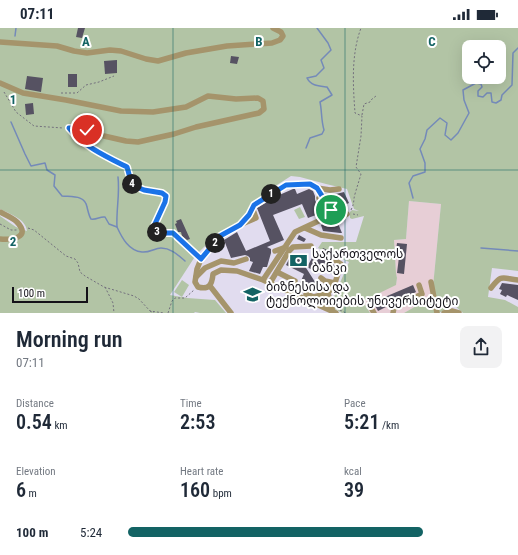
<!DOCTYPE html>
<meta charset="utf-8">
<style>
:root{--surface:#fff;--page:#f2f2f3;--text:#1f2937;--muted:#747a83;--accent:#136364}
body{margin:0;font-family:"Roboto Condensed","Noto Sans Georgian",sans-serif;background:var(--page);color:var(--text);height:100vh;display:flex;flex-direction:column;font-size:15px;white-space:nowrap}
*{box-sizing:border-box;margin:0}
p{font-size:13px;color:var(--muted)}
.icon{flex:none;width:22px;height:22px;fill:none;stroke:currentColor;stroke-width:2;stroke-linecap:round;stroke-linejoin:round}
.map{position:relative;height:285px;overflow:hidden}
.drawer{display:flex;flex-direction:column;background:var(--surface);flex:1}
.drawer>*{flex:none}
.controls{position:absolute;left:462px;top:12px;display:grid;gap:8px}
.controls a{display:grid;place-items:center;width:44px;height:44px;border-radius:8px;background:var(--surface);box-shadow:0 4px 16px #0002;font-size:20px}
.scale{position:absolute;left:12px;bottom:10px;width:76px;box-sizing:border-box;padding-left:4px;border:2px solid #141219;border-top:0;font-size:11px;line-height:14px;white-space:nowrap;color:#141219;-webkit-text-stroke:3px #fff;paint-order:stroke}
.pin{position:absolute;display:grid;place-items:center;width:34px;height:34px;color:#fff;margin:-17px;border:2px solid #fff;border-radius:50%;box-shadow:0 1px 4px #0007}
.km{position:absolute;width:20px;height:20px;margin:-10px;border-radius:50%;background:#222;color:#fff;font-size:11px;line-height:20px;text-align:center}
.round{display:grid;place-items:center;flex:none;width:42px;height:42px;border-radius:8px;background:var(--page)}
.head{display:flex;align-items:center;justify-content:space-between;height:68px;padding:0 16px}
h1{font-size:22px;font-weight:600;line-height:30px}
.figures{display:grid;grid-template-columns:repeat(3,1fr);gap:6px;height:68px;padding:4px 16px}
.figures div{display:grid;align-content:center}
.figures b{font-size:20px;font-weight:600}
.figures small{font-size:11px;font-weight:400}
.figures p{font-size:11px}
ul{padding:0 16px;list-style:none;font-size:13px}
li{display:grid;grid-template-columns:64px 48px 1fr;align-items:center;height:30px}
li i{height:10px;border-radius:5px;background:var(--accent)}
.status{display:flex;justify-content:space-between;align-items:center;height:28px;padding:0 20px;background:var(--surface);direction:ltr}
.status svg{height:11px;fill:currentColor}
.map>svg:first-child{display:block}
</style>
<div class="status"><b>07:11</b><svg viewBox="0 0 49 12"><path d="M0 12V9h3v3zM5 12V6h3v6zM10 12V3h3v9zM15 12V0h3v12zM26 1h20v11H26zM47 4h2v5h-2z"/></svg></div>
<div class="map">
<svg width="518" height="285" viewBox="0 0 518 285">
<rect width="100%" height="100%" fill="#e1dcef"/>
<!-- industrial -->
<path fill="#e7ced6" d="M409 173 441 176 432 269 404 285H370L363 273 396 256 397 250 396 246 394 212 406 211Z"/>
<!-- green -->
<g fill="#b2c4a5" fill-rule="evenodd">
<path d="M0 0H518V243L492 240 488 269 505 272 518 279V285H463L454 277 439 285H404L432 269 441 176 409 173 406 211 394 212 396 245 397 250 396 257 363 273 370 285H342L335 281 333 271 349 234 318 220 322 214H356L364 188 352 191 350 190V184L352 182 359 183 354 181 347 161 326 156 300 149 291 148 266 164 243 190 233 199 222 206 218 205 196 227 170 267 187 270 215 272 226 285H200L195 284 194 285H0V188L16 199 27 203C26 191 10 186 0 181ZM469 19H499V49H469Z"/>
<path d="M300 179 305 189 299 191 294 182Z"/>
<path d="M182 252 189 257 182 269 174 264Z"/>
</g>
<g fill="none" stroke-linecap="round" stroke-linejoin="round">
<!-- stream -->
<g stroke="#748ab9" stroke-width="1.5">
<path d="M15 8 16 0"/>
<path d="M11 94 25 126 31 138 45 135 47 142 55 147 54 158 62 168C72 169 85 167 87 179 88 183 89 188 91 191 97 192 100 188 105 189L109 196 117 199C122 210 129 223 142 224 149 225 155 220 161 220 171 220 178 227 185 233"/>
<path d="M306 120 310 110 322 106 324 102C321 92 322 83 320 74L332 67 327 59C319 58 311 58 307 50L316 48 324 40 321 32 331 22 328 15 317 0"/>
<path d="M413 170 409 155 413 148 425 144V135L420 121 425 111 427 102 440 90 447 95 445 107 451 112 458 105 469 85 464 72 463 62 476 55 481 56 482 59 478 63V68L483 69 487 65H491L492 74 496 75 501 72 502 67 512 57 513 25 518 20"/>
<path d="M117 199C116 182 120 166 118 149"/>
<path d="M481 220 518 223"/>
</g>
</g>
<!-- building -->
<g fill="#565262">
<path d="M78 0H85L82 10 76 9Z"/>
<path d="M231 28 239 29 237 36 230 35Z"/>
<path d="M117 32V45L105 46 104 33Z"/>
<rect x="68" y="46" width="9" height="13"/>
<path d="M27 48 43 50 41 64 25 61Z"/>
<path d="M33 75 34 86 26 87 25 76Z"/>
<path d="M293 161H295L297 166 309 161 313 163 315 168V172L321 185 308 190 302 176 273 187 284 212 267 219 271 221V225L267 239H263L260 246 249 243 253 234 250 233V230L248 228 245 227 231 230 224 212 237 204 246 223 270 213 257 180 277 168Z"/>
<path d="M344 164 349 175 338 180H335L328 168Z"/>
<path d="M181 191 190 211 187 212 182 208 181 204H178L175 196 177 195 176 193Z"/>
<path d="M328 193H337L342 205H340L323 203 321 197Z"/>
<path d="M299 207 306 211 304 214 297 211Z"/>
<path d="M397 215 407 216 404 246 397 245 399 229H395Z"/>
<path d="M323 220 338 227V229H334L332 231V235L335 238 331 246 319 239 316 244 307 239 312 230 317 233Z"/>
<path d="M291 227 301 232 317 257 316 264 306 262 305 260 302 265 297 262 304 246 286 237Z"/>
<path d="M502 255 518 257V272L507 267 506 269 500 266 502 262 499 261Z"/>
<path d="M413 257 416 264 378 283 373 274Z"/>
</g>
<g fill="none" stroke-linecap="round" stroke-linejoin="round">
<!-- path -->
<g stroke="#73707d" stroke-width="1" stroke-dasharray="2 2" stroke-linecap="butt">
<path d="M4 64 16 84 34 98 63 100"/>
<path d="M61 65H77L86 57 99 54 114 48"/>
<path d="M362 87 364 76 370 74 372 71 376 68"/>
<path d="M78 101 87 102 100 106"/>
<path d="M351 182C355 174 353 172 355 166 357 159 359 153 361 146L356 139 361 108 362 88 355 85C353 57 351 27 361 0"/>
<path d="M353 186 358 187"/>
<path d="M0 196 11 202H17"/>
<path d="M28 200 34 202 66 228 75 231 78 235 80 244 85 248 104 259 134 268 139 271 150 283 164 285"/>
<path d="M105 259 113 275 114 285"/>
<path d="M340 282 346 285"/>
<path d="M150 283 154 285"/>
<path d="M168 285 172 273 175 270H185L194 262"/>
</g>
<!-- minor -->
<g stroke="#a5946b" stroke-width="5.5">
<path d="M0 14 57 18 74 23 87 25 110 22 121 23 146 31 158 33 186 25 227 18 272 15 280 12 283 8 281 4 273 0"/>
<path d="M0 55 23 65 66 72 121 83 153 84 186 79 208 68 236 71 258 70 263 73 264 81 259 85 196 99 174 106 138 114 126 113 104 108"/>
<path d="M69 100C83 118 107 129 127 139L132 157 144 162 162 165 166 168 165 174 154 197V202L157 205H173L201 231"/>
<path d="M317 160 330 162 339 161"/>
<path d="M319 170 327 189"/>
<path d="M0 184C6 187 13 190 17 194 32 210 11 212 0 211"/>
<path d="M242 196 256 190 252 179"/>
<path d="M305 200 321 207 341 210"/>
<path d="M275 223 286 219"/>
<path d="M277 244 295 253"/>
<path d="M196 249 205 240 221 233 234 235 246 231"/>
<path d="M321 250 325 253 335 255"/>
<path d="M263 252 295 204 327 189 344 188 347 186 344 184H333L317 160 310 156 286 157 254 177 249 187 240 197 221 209 201 231 197 241 195 254 198 259C209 262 212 257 213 246L221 242 237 243 263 252 336 285"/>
<path d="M431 254 437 285"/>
<path d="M270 255 289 223 293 219 311 218"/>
<path d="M210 258 231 285"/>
<path d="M491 260C502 246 501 250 518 252"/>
<path d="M306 266 314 269 328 265"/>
<path d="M369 276 374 285"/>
<path d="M333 284 328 265 335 255 341 236 336 233"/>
<path d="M393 285 394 280 422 266 419 257"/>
<path d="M444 285 452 283 459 285"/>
</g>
</g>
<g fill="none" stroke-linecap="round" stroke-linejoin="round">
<defs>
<path id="route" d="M87 102 69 100C83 118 107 129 127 139L132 157 144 162 162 165 166 168 165 174 154 198V202L157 205H173L201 231 220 208 240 197 249 187 254 177 286 157 310 156 317 160 331 182"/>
</defs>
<!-- route casing -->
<use href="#route" stroke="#fff" stroke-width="8"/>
<!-- route -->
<use href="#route" stroke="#1a73e8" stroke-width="5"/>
</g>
<!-- grid -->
<path fill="none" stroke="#136364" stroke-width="1" stroke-opacity="0.55" d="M173 0V285M345 0V285M0 142H518"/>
<!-- icons -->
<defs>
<symbol id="bank-bare" viewBox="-9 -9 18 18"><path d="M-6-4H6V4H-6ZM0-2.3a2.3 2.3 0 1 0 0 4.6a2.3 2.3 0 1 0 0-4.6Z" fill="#136364" stroke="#fff" stroke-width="2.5" paint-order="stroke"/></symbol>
<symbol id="university-bare" viewBox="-9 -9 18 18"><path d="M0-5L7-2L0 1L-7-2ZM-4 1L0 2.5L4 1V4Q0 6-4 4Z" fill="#136364" stroke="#fff" stroke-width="2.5" paint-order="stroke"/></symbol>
</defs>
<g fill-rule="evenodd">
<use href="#bank-bare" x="286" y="220" width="25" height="25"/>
<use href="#university-bare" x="240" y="254" width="25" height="25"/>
</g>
<g text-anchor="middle" stroke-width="4" stroke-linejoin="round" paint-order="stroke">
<!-- poi labels -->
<g font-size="12" fill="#141219" stroke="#fff" text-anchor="start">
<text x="312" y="230">საქართველოს<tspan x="312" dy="14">ბანკი</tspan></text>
<text x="266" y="263">ბიზნესისა და<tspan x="266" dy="14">ტექნოლოიების უნივერსიტეტი</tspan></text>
</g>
</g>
<g font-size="13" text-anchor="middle" font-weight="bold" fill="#136364" stroke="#fff" stroke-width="4" stroke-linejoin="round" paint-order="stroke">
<text x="86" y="18">A</text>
<text x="259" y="18">B</text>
<text x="432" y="18">C</text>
<text x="13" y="76">1</text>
<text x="13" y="218">2</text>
</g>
</svg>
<div class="controls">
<a><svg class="icon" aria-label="locate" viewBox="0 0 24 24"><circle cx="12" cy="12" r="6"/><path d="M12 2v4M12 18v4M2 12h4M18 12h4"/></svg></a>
</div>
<div class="scale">100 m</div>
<div class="pin" style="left:331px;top:182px;background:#1e9e55"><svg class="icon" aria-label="arrive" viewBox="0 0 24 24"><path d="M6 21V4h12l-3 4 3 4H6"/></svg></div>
<div class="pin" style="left:87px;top:102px;background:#d93025"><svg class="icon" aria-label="check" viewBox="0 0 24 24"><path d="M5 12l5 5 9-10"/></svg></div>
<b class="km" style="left:271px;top:166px">1</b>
<b class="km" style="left:215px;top:215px">2</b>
<b class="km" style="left:157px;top:204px">3</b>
<b class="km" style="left:132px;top:156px">4</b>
</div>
<section class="drawer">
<div class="head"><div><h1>Morning run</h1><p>07:11</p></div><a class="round"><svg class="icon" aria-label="share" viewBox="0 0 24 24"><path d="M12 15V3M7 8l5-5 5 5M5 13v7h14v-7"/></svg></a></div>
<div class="figures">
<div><p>Distance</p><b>0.54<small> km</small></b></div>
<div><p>Time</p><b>2:53</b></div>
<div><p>Pace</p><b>5:21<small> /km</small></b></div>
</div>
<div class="figures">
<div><p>Elevation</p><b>6<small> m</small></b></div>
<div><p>Heart rate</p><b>160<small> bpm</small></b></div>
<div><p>kcal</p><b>39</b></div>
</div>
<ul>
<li><b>100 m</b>5:24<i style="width:79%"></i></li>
</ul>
</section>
